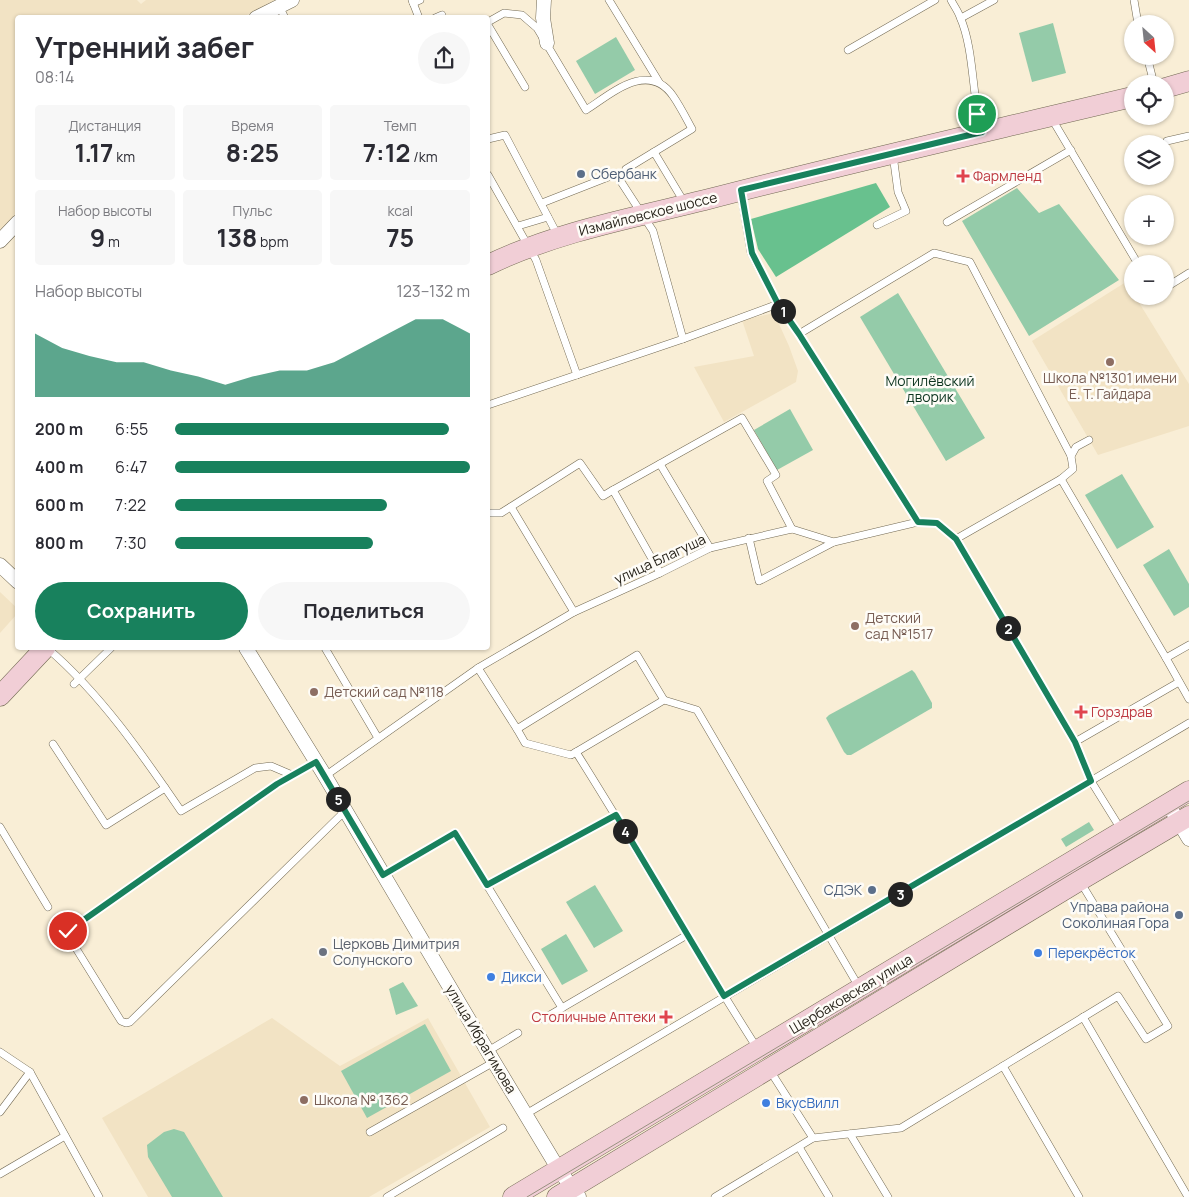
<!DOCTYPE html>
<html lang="ru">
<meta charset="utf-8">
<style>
:root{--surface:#fff;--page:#f7f7f7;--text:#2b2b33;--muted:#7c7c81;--accent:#18815d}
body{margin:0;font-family:Manrope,sans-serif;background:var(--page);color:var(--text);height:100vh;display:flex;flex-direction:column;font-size:19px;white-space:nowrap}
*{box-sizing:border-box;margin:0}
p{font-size:16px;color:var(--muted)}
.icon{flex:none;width:28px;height:28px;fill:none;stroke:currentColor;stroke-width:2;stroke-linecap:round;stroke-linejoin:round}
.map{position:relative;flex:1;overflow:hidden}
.drawer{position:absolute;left:15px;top:15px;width:475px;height:635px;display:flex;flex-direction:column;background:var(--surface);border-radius:5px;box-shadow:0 1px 4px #0004}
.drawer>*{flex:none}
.needle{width:32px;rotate:153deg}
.buttons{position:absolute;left:1124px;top:15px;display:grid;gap:10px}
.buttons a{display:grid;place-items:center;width:50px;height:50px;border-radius:50%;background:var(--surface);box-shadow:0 1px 4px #0004;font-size:25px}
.pin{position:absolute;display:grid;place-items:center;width:42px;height:42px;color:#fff;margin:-21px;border:2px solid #fff;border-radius:50%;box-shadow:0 1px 5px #0007}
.km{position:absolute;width:25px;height:25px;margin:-12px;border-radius:50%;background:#222;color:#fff;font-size:14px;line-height:25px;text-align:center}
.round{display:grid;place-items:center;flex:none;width:52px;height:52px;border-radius:26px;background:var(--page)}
.overview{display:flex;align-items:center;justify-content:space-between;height:85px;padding:0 20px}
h1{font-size:28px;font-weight:700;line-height:38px}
.stats{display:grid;grid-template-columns:repeat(3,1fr);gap:8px;height:85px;padding:5px 20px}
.stats div{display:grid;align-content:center;border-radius:5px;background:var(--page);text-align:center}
.stats b{font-size:25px;font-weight:700}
.stats small{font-size:14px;font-weight:400}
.stats p{font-size:14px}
.chart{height:140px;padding:10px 20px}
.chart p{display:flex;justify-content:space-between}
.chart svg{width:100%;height:90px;margin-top:5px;fill:var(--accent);opacity:.7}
.action{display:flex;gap:10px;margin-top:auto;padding:10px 20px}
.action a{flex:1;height:58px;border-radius:30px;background:var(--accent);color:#fff;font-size:20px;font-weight:700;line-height:58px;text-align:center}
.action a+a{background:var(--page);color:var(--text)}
ul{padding:0 20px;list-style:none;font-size:16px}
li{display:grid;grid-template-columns:80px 60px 1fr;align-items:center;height:38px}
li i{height:12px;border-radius:6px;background:var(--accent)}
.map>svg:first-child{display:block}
</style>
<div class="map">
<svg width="1189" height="1197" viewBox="0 0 1189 1197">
<rect width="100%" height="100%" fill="#f9eed6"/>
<!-- built -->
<g fill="#f2e3c4">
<path d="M0 0H137L141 4 146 0H276L243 17 18 18 17 215 0 233Z"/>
<path d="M1126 282 1132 292V296H1135L1189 384V426L1098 455 1032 341Z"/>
<path d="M774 313 789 346 798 371 796 382 724 422 694 367 754 356 742 320Z"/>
<path d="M0 592 18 609 17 614 0 633Z"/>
<path d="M272 1018 340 1066 428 1018 490 1127 369 1197H148L102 1118Z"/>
</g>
<!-- green -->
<g fill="#94cba9">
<path d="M1053 23 1066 73 1032 82 1019 33Z"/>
<path d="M616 37 635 70 595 94 576 61Z"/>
<path d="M1017 188 1039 213 1059 204 1119 280 1029 336 962 221Z"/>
<path d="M898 293 985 438 946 461 860 317Z"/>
<path d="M790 409 813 450 777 470 754 430Z"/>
<path d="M1122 474 1154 527 1117 549 1085 495Z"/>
<path d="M1169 549 1189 584V607L1174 616 1143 565Z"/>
<path d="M912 670 915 673 932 703V708L851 755H847L844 752 826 718 829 715Z"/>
<path d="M1089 822 1094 830 1066 847 1061 839Z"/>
<path d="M595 885 623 931 594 948 566 902Z"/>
<path d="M566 934 588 971 562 985 541 949Z"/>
<path d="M403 982 418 1006 396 1015 389 989Z"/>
<path d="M425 1024 451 1071 367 1118 341 1071Z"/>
<path d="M174 1129 184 1132 223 1197H172L148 1157 147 1145 164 1132Z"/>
</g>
<!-- forest -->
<path fill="#68c18e" d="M876 183 890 207 776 277 758 249 751 219Z"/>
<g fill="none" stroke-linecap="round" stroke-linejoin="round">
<defs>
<g id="service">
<path d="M412 0 419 18"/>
<path d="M609 0 659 82"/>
<path d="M951 0C954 6 958 11 960 17 974 48 972 95 981 130"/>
<path d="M1134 0 1138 24"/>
<path d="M413 3 420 0"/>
<path d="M279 6 285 18"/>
<path d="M435 18 442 15"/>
<path d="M961 18 994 0"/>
<path d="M488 22 504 13 522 15 537 28 586 110C611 94 648 60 673 96 680 106 686 118 692 129L654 152"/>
<path d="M488 25 525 87"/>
<path d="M848 50 935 0"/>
<path d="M1147 56 1154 84"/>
<path d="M1052 119 1138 264"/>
<path d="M488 139 505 135 558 236"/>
<path d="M1167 141 1189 136"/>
<path d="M626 169 654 152 684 202"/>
<path d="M488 175 536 260 577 375"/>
<path d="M741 193 751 253 778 304 799 334 918 522"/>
<path d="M542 203 616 174 653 231 683 339"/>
<path d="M947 222 1071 150"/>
<path d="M877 225 906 211 898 192 893 155"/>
<path d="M518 226 548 217"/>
<path d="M1165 288 1189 273"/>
<path d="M488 405 683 339 778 304"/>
<path d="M1071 456 1076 447 1089 440"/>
<path d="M660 464 710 548"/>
<path d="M1061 479 1166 658"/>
<path d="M511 507 574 612"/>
<path d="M488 513H501L580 463 603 496 613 490"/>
<path d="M749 538 759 581 834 542"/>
<path d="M956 539 1075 742 1091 781 1122 831"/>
<path d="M660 573 613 490 742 418 776 475 767 481 792 529"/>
<path d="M1189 645 1166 658 1189 699"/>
<path d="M47 648C100 693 142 754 181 811L255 768 271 766 292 775 316 762"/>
<path d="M325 648 378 738"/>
<path d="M478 668 517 729 637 655 664 700"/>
<path d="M74 684 111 648"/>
<path d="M517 729 525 743 571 755 664 700 697 710 859 987"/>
<path d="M1075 742 1179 682"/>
<path d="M53 744 106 825 165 788"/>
<path d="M576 752C638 850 695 951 757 1048"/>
<path d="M292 775 277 784 68 931 69 937 121 1021 126 1023 130 1022 345 811"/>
<path d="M325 776 478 668 574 612 660 573 710 548 792 529 834 542 918 522 937 523 956 539 1061 479 1073 469 1071 456 970 262 934 253 799 334"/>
<path d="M0 827 48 907"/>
<path d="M383 875 455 833 562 1008"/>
<path d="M487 885 616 815"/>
<path d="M1083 1017 1188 1197"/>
<path d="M543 1019 687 935"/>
<path d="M488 1051 518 1033"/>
<path d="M0 1052 30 1072 99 1197"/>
<path d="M1003 1066 1079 1197"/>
<path d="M0 1112 30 1072"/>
<path d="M526 1114 1189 723"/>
<path d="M370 1132 494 1062"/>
<path d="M850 1134 888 1197"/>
<path d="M813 1138 901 1128 1118 996 1146 1039 1168 1026 1081 883"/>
<path d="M799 1147 829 1197"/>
<path d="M0 1174 65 1136"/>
<path d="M387 1197 503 1128"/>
<path d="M715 1197 813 1138 769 1069"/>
</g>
<g id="minor">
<path d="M544 0 543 18 547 43"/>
<path d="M256 18 292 0"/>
<path d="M0 241 18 222"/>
<path d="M0 565 18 582"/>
<path d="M246 648 325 776 494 1062 559 1170 579 1197"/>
<path d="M1168 804 1189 839"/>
</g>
<g id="secondary">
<path d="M1165 88 1189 81"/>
<path d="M488 265C556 232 632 218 705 200 847 163 990 131 1132 97"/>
<path d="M0 696 45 648"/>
<path d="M513 1197 1189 791"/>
<path d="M557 1197 1079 881 1189 816"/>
</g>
</defs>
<!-- service casing -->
<use href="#service" stroke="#736a54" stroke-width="8"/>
<!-- minor casing -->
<use href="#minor" stroke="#736a54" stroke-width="15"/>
<!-- secondary casing -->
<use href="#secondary" stroke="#736a54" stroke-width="21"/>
<!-- service -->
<use href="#service" stroke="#fff" stroke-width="7"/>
<!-- minor -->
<use href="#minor" stroke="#fff" stroke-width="14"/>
<!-- secondary -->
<use href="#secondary" stroke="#f1ced6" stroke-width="20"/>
<!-- tram -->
<path stroke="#999180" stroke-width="1" d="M527 1197 1189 801"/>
</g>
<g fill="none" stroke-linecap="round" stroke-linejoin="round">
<defs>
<path id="route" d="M68 931 277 784 316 762 383 875 455 833 487 885 616 815 724 996 1091 781 1075 742 956 539 937 523 918 522 799 334 778 304 752 253 741 190 982 132 977 114"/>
</defs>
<!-- route casing -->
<use href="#route" stroke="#fff" stroke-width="10"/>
<!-- route -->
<use href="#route" stroke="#18815d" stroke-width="6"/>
</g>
<!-- markers -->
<g fill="#5c6f8a" stroke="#fefcf7" stroke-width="2">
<circle cx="581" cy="174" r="5"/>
<circle cx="872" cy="890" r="5"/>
<circle cx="1179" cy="915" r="5"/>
</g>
<g fill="#e0444e" stroke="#fefcf7" stroke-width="2">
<path d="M960.5 168.5h5v5h5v5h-5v5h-5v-5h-5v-5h5z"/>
<path d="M1078.5 704.5h5v5h5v5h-5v5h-5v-5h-5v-5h5z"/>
<path d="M663.5 1009.5h5v5h5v5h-5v5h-5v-5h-5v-5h5z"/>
</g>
<g fill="#8d6e63" stroke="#fefcf7" stroke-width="2">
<circle cx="1110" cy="362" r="5"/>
<circle cx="855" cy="626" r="5"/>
<circle cx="314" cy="692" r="5"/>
<circle cx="304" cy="1100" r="5"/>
</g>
<circle fill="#6b7280" stroke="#fefcf7" stroke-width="2" cx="323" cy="952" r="5"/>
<g fill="#3f7fe0" stroke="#fefcf7" stroke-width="2">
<circle cx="1038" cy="953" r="5"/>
<circle cx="491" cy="977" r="5"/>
<circle cx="766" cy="1103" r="5"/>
</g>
<g text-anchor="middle" stroke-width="5" stroke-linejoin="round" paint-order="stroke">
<!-- service labels -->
<g font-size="14" fill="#4e5e75" stroke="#fefcf7" text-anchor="end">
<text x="591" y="179" text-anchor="start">Сбербанк</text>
<text x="862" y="895">СДЭК</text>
<text x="1169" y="912">Управа района<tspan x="1169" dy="16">Соколиная Гора</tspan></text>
</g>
<!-- health labels -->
<g font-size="14" fill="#be3a42" stroke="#fefcf7" text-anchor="start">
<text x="973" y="181">Фармленд</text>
<text x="1091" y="717">Горздрав</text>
<text x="656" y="1022" text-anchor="end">Столичные Аптеки</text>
</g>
<!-- street labels -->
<g font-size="14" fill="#28241b" stroke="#fefcf7">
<text transform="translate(648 214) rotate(-14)" y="5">Измайловское шоссе</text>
<text transform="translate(660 559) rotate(-25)" y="5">улица Благуша</text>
<text transform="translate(851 994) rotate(-31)" y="5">Щербаковская улица</text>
<text transform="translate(481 1039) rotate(59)" y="5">улица Ибрагимова</text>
</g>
<!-- education labels -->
<g font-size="14" fill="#785e54" stroke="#fefcf7" text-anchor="start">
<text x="1110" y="383" text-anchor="middle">Школа №1301 имени<tspan x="1110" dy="16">Е. Т. Гайдара</tspan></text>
<text x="865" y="623">Детский<tspan x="865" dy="16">сад №1517</tspan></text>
<text x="324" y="697">Детский сад №118</text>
<text x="314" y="1105">Школа № 1362</text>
</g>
<!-- park labels -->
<g font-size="14" fill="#0c341f" stroke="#fefcf7">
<text x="930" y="386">Могилёвский<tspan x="930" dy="16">дворик</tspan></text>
</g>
<!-- worship labels -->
<g font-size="14" fill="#5b616d" stroke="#fefcf7" text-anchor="start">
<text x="333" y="949">Церковь Димитрия<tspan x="333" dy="16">Солунского</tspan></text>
</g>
<!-- shop labels -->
<g font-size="14" fill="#366cbe" stroke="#fefcf7" text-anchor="start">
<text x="1048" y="958">Перекрёсток</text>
<text x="501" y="982">Дикси</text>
<text x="776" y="1108">ВкусВилл</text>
</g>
</g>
</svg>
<div class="buttons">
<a><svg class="needle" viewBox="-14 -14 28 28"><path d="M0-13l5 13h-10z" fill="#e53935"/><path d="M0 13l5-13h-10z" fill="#7c7c81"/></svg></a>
<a><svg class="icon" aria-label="locate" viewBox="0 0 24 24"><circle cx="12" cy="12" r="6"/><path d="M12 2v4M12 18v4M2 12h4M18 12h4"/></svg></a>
<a><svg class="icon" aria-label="layers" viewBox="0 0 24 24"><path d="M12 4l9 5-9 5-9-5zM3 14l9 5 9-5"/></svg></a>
<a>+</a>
<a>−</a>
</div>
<div class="pin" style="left:977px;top:114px;background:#1e9e55"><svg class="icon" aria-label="arrive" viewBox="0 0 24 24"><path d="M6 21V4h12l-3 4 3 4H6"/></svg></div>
<div class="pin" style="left:68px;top:931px;background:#d93025"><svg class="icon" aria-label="check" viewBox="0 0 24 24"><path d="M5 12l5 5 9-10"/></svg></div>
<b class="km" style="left:783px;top:311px">1</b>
<b class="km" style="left:1008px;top:628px">2</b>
<b class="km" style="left:900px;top:894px">3</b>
<b class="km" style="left:625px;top:831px">4</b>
<b class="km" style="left:338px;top:799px">5</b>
<section class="drawer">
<div class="overview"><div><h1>Утренний забег</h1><p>08:14</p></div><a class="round"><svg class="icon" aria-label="share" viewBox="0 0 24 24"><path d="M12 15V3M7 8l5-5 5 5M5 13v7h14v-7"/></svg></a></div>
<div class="stats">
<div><p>Дистанция</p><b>1.17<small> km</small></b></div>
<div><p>Время</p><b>8:25</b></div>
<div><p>Темп</p><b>7:12<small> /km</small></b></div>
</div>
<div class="stats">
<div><p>Набор высоты</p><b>9<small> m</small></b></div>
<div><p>Пульс</p><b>138<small> bpm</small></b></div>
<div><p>kcal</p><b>75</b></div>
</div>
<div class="chart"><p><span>Набор высоты</span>123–132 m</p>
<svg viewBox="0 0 160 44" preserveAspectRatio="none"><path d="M0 44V13L10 20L20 24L30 27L40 27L50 31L60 34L70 38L80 34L90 31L100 31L110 27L120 20L130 13L140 6L150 6L160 13V44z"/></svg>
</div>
<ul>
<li><b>200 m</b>6:55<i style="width:93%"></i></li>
<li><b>400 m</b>6:47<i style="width:100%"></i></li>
<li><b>600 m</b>7:22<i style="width:72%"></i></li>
<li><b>800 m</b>7:30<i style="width:67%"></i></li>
</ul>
<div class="action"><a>Сохранить</a><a>Поделиться</a></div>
</section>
</div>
